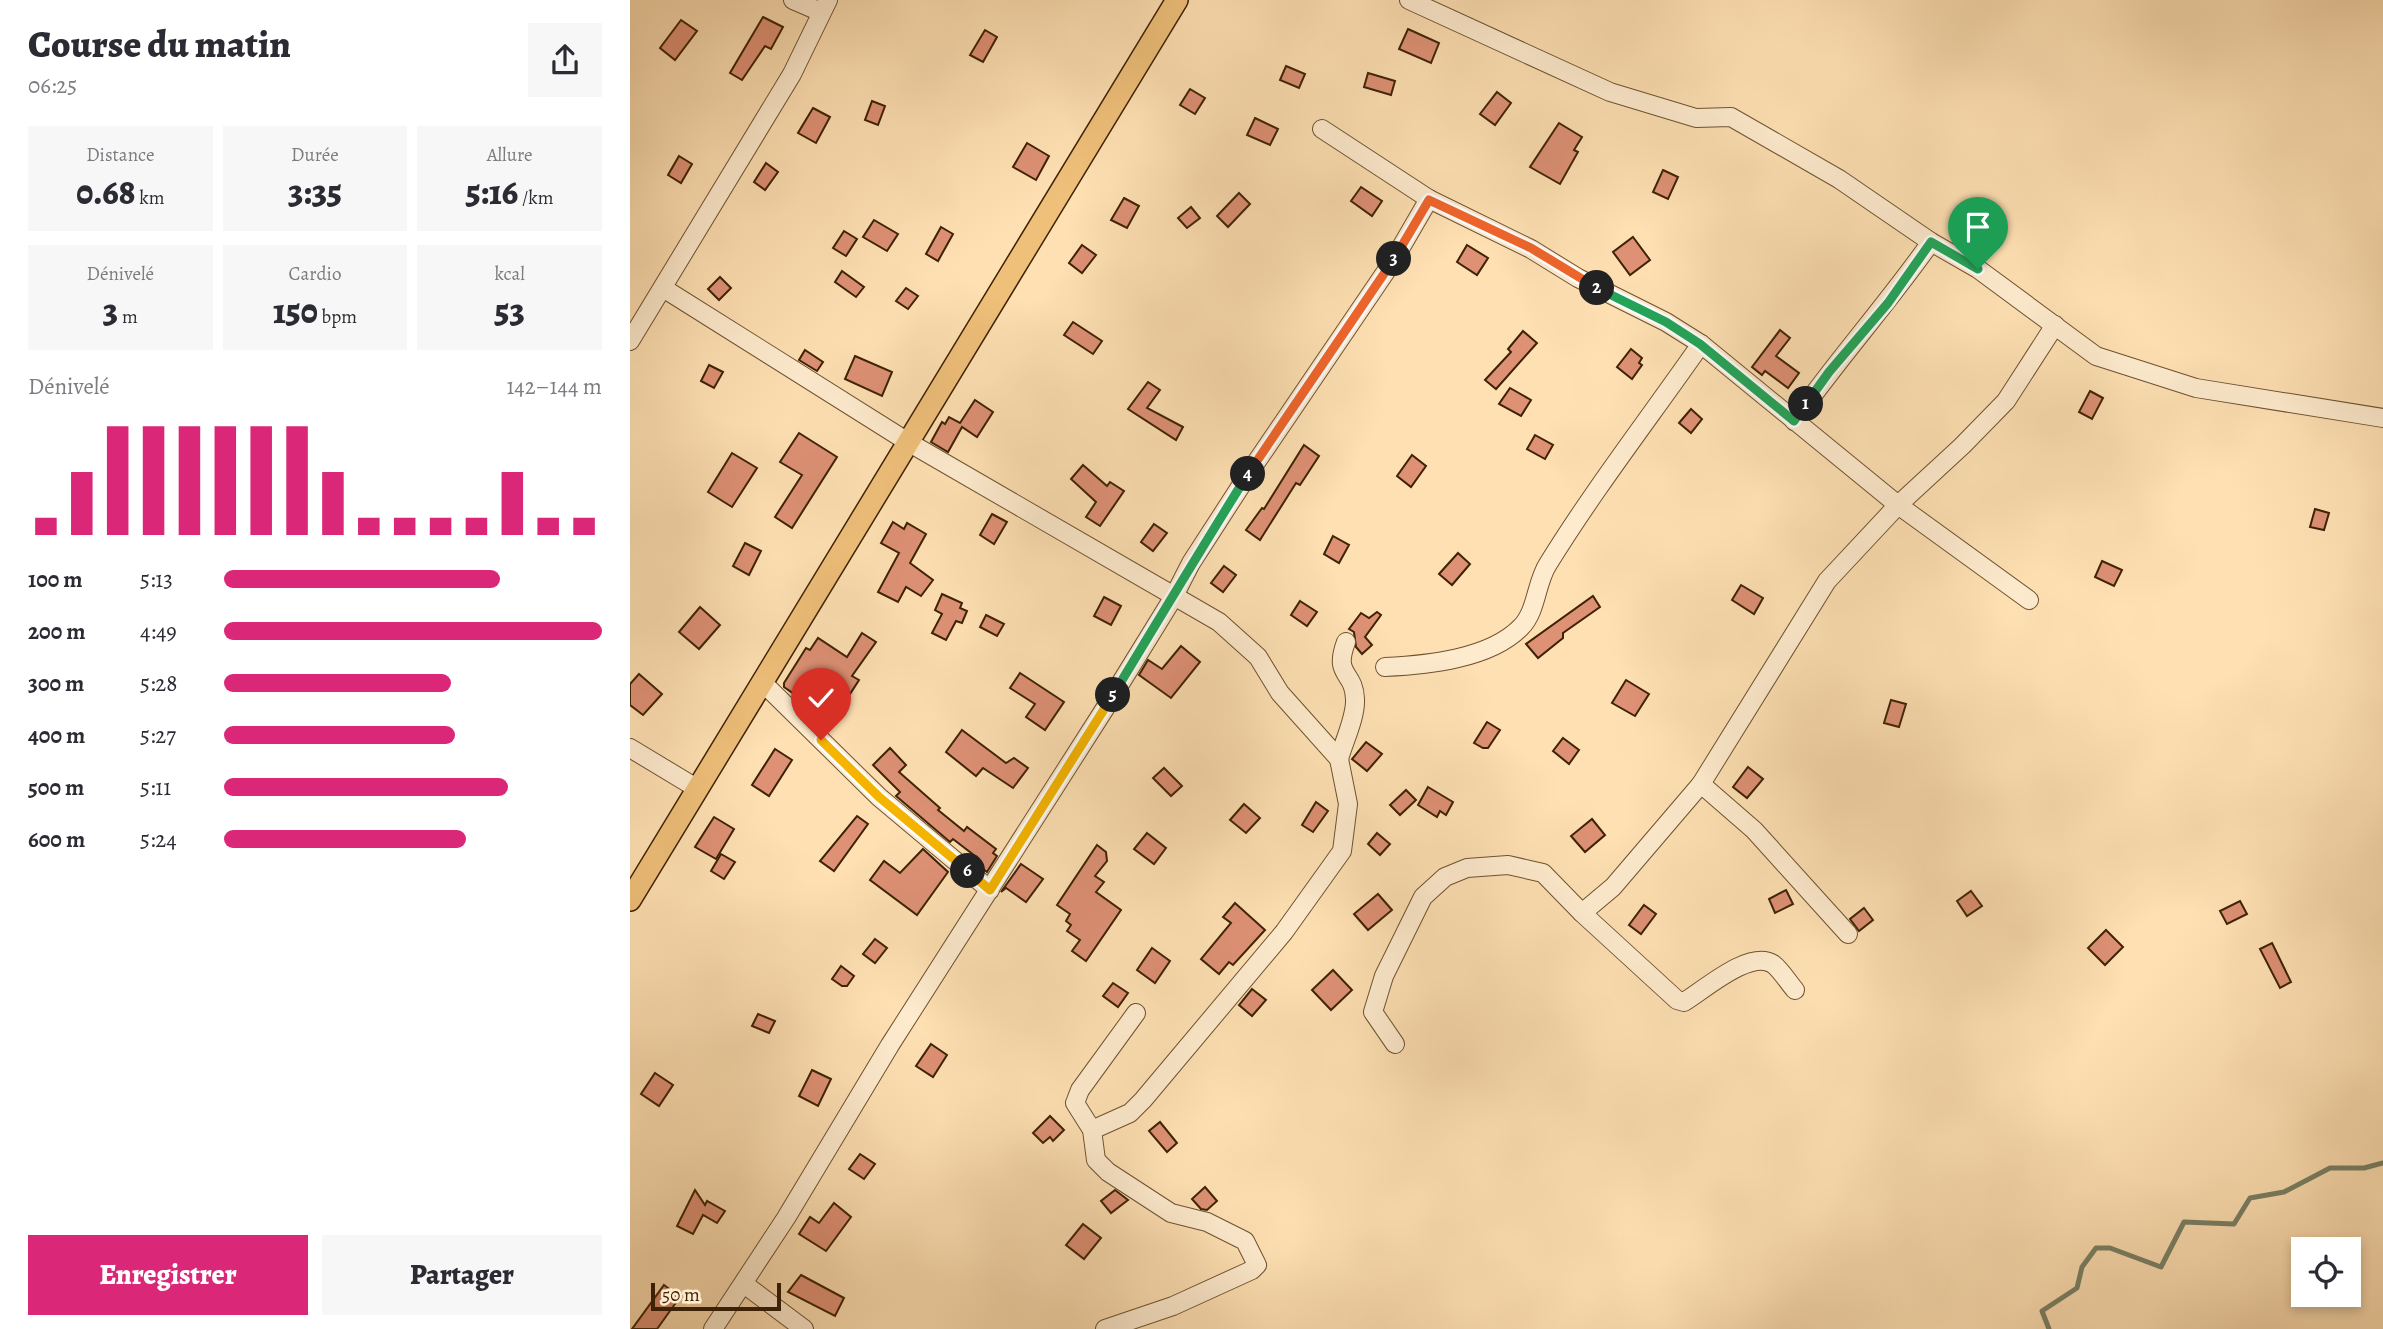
<!DOCTYPE html>
<html lang="fr">
<meta charset="utf-8">
<style>
:root{--surface:#fff;--page:#f7f7f7;--text:#2b2b33;--muted:#7c7c81;--accent:#db2777}
body{margin:0;font-family:Alegreya,serif;background:var(--page);color:var(--text);height:100vh;display:flex;flex-direction:column;font-size:26px;white-space:nowrap}
*{box-sizing:border-box;margin:0}
p{font-size:23px;color:var(--muted)}
.icon{flex:none;width:38px;height:38px;fill:none;stroke:currentColor;stroke-width:2;stroke-linecap:round;stroke-linejoin:round}
.map{position:relative;flex:1;overflow:hidden}
.sheet{display:flex;flex-direction:column;background:var(--surface);width:630px}
.sheet>*{flex:none}
.buttons{position:absolute;left:1661px;top:1237px;display:grid;gap:14px}
.buttons a{display:grid;place-items:center;width:70px;height:70px;border-radius:0px;background:var(--surface);box-shadow:0 4px 10px #0003;font-size:35px}
.scale{position:absolute;left:21px;bottom:18px;width:130px;box-sizing:border-box;padding-left:7px;border:4px solid #3e2205;border-top:0;font-size:19px;line-height:24px;white-space:nowrap;color:#3e2205;-webkit-text-stroke:5px #feebce;paint-order:stroke}
.pin{position:absolute;display:grid;place-items:center;width:60px;height:60px;color:#fff;margin:-72px -30px;border-radius:50% 50% 50% 0;rotate:-45deg;box-shadow:0 0 7px #0007}
.pin .icon{rotate:45deg}
.km{position:absolute;width:35px;height:35px;margin:-18px;border-radius:50%;background:#222;color:#fff;font-size:19px;line-height:35px;text-align:center}
.round{display:grid;place-items:center;flex:none;width:74px;height:74px;border-radius:0px;background:var(--page)}
.overview{display:flex;align-items:center;justify-content:space-between;height:119px;padding:0 28px}
h1{font-size:38px;font-weight:800;line-height:52px}
.figures{display:grid;grid-template-columns:repeat(3,1fr);gap:10px;height:119px;padding:7px 28px}
.figures div{display:grid;align-content:center;border-radius:0px;background:var(--page);text-align:center}
.figures b{font-size:35px;font-weight:800}
.figures small{font-size:19px;font-weight:400}
.figures p{font-size:19px}
.chart{height:196px;padding:14px 28px}
.chart p{display:flex;justify-content:space-between}
.chart svg{width:100%;height:126px;margin-top:7px;stroke:var(--accent);stroke-width:6}
.button{display:flex;gap:14px;margin-top:auto;padding:14px 28px}
.button a{flex:1;height:80px;border-radius:0px;background:var(--accent);color:#fff;font-size:28px;font-weight:800;line-height:80px;text-align:center}
.button a+a{background:var(--page);color:var(--text)}
ul{padding:0 28px;list-style:none;font-size:23px}
li{display:grid;grid-template-columns:112px 84px 1fr;align-items:center;height:52px}
li i{height:18px;border-radius:9px;background:var(--accent)}
main{display:flex;flex:1;min-height:0}
.map>svg:first-child{display:block}
</style>
<main>
<section class="sheet">
<div class="overview"><div><h1>Course du matin</h1><p>06:25</p></div><a class="round"><svg class="icon" aria-label="share" viewBox="0 0 24 24"><path d="M12 15V3M7 8l5-5 5 5M5 13v7h14v-7"/></svg></a></div>
<div class="figures">
<div><p>Distance</p><b>0.68<small> km</small></b></div>
<div><p>Durée</p><b>3:35</b></div>
<div><p>Allure</p><b>5:16<small> /km</small></b></div>
</div>
<div class="figures">
<div><p>Dénivelé</p><b>3<small> m</small></b></div>
<div><p>Cardio</p><b>150<small> bpm</small></b></div>
<div><p>kcal</p><b>53</b></div>
</div>
<div class="chart"><p><span>Dénivelé</span>142–144 m</p>
<svg viewBox="0 0 160 44" preserveAspectRatio="none"><path d="M5 44V38M15 44V22M25 44V6M35 44V6M45 44V6M55 44V6M65 44V6M75 44V6M85 44V22M95 44V38M105 44V38M115 44V38M125 44V38M135 44V22M145 44V38M155 44V38"/></svg>
</div>
<ul>
<li><b>100 m</b>5:13<i style="width:73%"></i></li>
<li><b>200 m</b>4:49<i style="width:100%"></i></li>
<li><b>300 m</b>5:28<i style="width:60%"></i></li>
<li><b>400 m</b>5:27<i style="width:61%"></i></li>
<li><b>500 m</b>5:11<i style="width:75%"></i></li>
<li><b>600 m</b>5:24<i style="width:64%"></i></li>
</ul>
<div class="button"><a>Enregistrer</a><a>Partager</a></div>
</section>
<div class="map">
<svg width="1753" height="1329" viewBox="0 0 1753 1329">
<rect width="100%" height="100%" fill="#fee0b3"/>
<filter id="stains"><feTurbulence type="fractalNoise" baseFrequency=".00286" numOctaves="4"/><feColorMatrix values="0 0 0 0 .2 0 0 0 0 .09 0 0 0 0 .02 0 0 0 .5 -.17"/></filter>
<radialGradient id="worn" r=".72"><stop offset=".6" stop-color="#630" stop-opacity="0"/><stop offset="1" stop-color="#630" stop-opacity=".3"/></radialGradient>
<g fill="none" stroke-linecap="round" stroke-linejoin="round">
<!-- stream -->
<path stroke="#798066" stroke-width="5" d="M1419 1329 1412 1311 1447 1288 1452 1267 1466 1248H1480L1531 1267 1554 1222 1604 1224 1620 1198 1654 1192 1700 1168H1734L1753 1163"/>
</g>
<!-- building -->
<g fill="#de9175" stroke="#3e2205" stroke-width="2">
<path d="M133 17 153 27 141 49 135 46 112 80 100 73Z"/>
<path d="M51 20 67 31 45 60 30 48Z"/>
<path d="M778 29 809 43 801 63 769 49Z"/>
<path d="M355 30 367 37 353 62 340 55Z"/>
<path d="M656 66 675 74 669 88 650 80Z"/>
<path d="M738 73 765 81 761 95 734 87Z"/>
<path d="M560 89 575 98 565 114 550 105Z"/>
<path d="M867 92 881 103 865 125 850 114Z"/>
<path d="M242 101 255 106 248 125 235 120Z"/>
<path d="M183 108 200 117 186 143 168 133Z"/>
<path d="M625 118 648 129 640 145 617 135Z"/>
<path d="M929 123 952 137 944 150 948 152 930 184 900 167Z"/>
<path d="M397 143 419 156 406 180 383 167Z"/>
<path d="M49 156 62 164 51 183 38 175Z"/>
<path d="M136 163 148 172 135 190 124 182Z"/>
<path d="M1033 170 1048 177 1038 199 1023 192Z"/>
<path d="M731 187 752 201 742 216 721 201Z"/>
<path d="M609 193 620 204 598 227 587 216Z"/>
<path d="M494 198 509 206 497 228 481 220Z"/>
<path d="M561 207 570 218 557 228 548 218Z"/>
<path d="M244 220 268 234 257 251 233 237Z"/>
<path d="M311 227 323 234 308 261 296 254Z"/>
<path d="M214 231 227 239 216 256 203 248Z"/>
<path d="M1003 237 1020 260 1000 275 983 252Z"/>
<path d="M452 245 466 255 452 273 439 263Z"/>
<path d="M837 245 858 258 847 275 827 262Z"/>
<path d="M212 271 234 287 226 297 205 282Z"/>
<path d="M90 277 101 288 89 300 78 289Z"/>
<path d="M276 288 288 296 278 309 266 301Z"/>
<path d="M443 322 472 341 463 354 434 335Z"/>
<path d="M1150 330 1160 338 1146 356 1169 373 1158 388 1135 371 1132 375 1122 367Z"/>
<path d="M893 331 907 343 866 389 855 380 881 352 878 349Z"/>
<path d="M1001 349 1012 358 1009 363 1012 365 1002 379 987 367Z"/>
<path d="M175 350 193 362 187 371 169 360Z"/>
<path d="M225 356 262 372 252 396 215 379Z"/>
<path d="M79 365 93 372 84 388 71 381Z"/>
<path d="M518 382 530 390 517 408 553 427 546 440 498 409Z"/>
<path d="M880 388 901 400 891 416 869 404Z"/>
<path d="M1460 391 1473 398 1462 419 1449 412Z"/>
<path d="M345 400 363 412 347 437 332 427 318 452 301 442 312 422 315 424 319 417 330 423Z"/>
<path d="M1061 409 1072 419 1061 433 1049 423Z"/>
<path d="M169 433 207 457 162 528 145 517 172 475 150 462Z"/>
<path d="M905 435 923 445 915 459 897 449Z"/>
<path d="M674 445 689 456 670 485 666 483 630 540 616 530 632 508 634 509Z"/>
<path d="M102 453 127 468 102 507 78 492Z"/>
<path d="M782 455 796 466 781 487 767 476Z"/>
<path d="M453 465 477 486 480 482 494 491 470 526 456 517 466 502 441 479Z"/>
<path d="M1685 509 1699 513 1694 530 1680 527Z"/>
<path d="M362 514 377 522 364 544 350 535Z"/>
<path d="M263 522 274 529 277 523 296 534 280 563 303 580 291 596 276 587 268 602 248 592 269 553 251 543Z"/>
<path d="M524 524 537 533 523 551 511 542Z"/>
<path d="M703 536 719 545 709 563 694 554Z"/>
<path d="M115 543 131 551 119 575 103 566Z"/>
<path d="M828 553 840 564 822 585 809 574Z"/>
<path d="M1472 561 1492 570 1484 586 1465 577Z"/>
<path d="M594 566 606 575 593 592 581 583Z"/>
<path d="M1111 585 1133 598 1124 614 1102 600Z"/>
<path d="M312 594 332 603 330 608 337 611 332 623 326 621 316 640 302 633 312 614 305 610Z"/>
<path d="M963 596 970 607 933 633V638L908 658 896 644Z"/>
<path d="M474 597 491 606 481 625 464 616Z"/>
<path d="M670 601 687 612 677 626 661 615Z"/>
<path d="M70 607 90 625 69 649 49 632Z"/>
<path d="M747 612 751 615 735 637 742 645 732 654 726 647 724 632 719 629 731 613 739 618Z"/>
<path d="M356 615 374 624 367 636 350 627Z"/>
<path d="M232 633 246 642 222 676 229 680 209 711 173 687 167 696 154 687V683L176 648 180 650 188 638 217 657Z"/>
<path d="M551 646 570 662 541 698 509 675 518 660 532 669Z"/>
<path d="M390 673 434 702 415 730 396 717 405 704 380 688Z"/>
<path d="M9 674 32 694 13 715 0 705V684Z"/>
<path d="M996 680 1019 694 1005 716 982 703Z"/>
<path d="M1261 700 1276 704 1269 727 1254 723Z"/>
<path d="M857 722 870 730 858 748H853L844 743Z"/>
<path d="M332 730 376 763 384 758 398 768 383 788 353 768 346 776 316 752Z"/>
<path d="M933 738 949 750 939 764 923 751Z"/>
<path d="M736 742 752 754 737 771 722 759Z"/>
<path d="M260 748 276 765 269 772 310 808 308 810 334 831 337 827 366 849 363 853 367 856 357 872 342 860 345 856 323 839 320 842 266 796 270 792 243 765Z"/>
<path d="M145 749 162 760 139 796 122 785Z"/>
<path d="M1118 767 1133 779 1117 798 1103 787Z"/>
<path d="M534 768 552 786 541 796 523 778Z"/>
<path d="M798 787 823 802 816 815 810 811 807 817 788 805Z"/>
<path d="M776 790 786 800 770 815 760 805Z"/>
<path d="M686 802 698 811 683 832 672 825Z"/>
<path d="M614 804 630 818 616 833 600 820Z"/>
<path d="M227 816 238 824 204 871 190 861Z"/>
<path d="M84 817 104 829 86 859 65 847Z"/>
<path d="M962 819 975 835 955 852 941 836Z"/>
<path d="M517 833 536 848 524 864 504 849Z"/>
<path d="M747 833 760 844 750 855 738 844Z"/>
<path d="M467 845 476 852 477 861 465 876 474 882 466 892 491 910 456 961 442 951 450 940 437 931 441 925 436 921 440 914 427 905Z"/>
<path d="M293 849 318 872 287 915 240 880 254 861 270 873Z"/>
<path d="M91 854 105 862 94 879 81 871Z"/>
<path d="M391 864 413 879 396 902 376 888 371 892Z"/>
<path d="M1156 890 1163 904 1145 913 1139 899Z"/>
<path d="M1341 891 1352 906 1337 916 1327 901Z"/>
<path d="M748 894 762 910 738 930 724 914Z"/>
<path d="M1610 901 1617 914 1597 924 1590 911Z"/>
<path d="M605 903 635 930 603 965 599 962 589 974 571 959 601 923 593 917Z"/>
<path d="M1014 905 1026 914 1011 934 999 925Z"/>
<path d="M1234 908 1243 920 1229 931 1220 919Z"/>
<path d="M1476 930 1493 947 1475 965 1458 948Z"/>
<path d="M245 939 257 948 245 963 233 954Z"/>
<path d="M1642 943 1661 982 1650 988 1630 949Z"/>
<path d="M522 948 540 961 525 983 507 970Z"/>
<path d="M211 966 224 976 217 986H212L202 979Z"/>
<path d="M703 970 722 990 701 1010 682 990Z"/>
<path d="M483 983 498 993 488 1007 473 996Z"/>
<path d="M622 989 636 1000 622 1016 609 1005Z"/>
<path d="M128 1014 145 1021 139 1033 122 1026Z"/>
<path d="M301 1044 317 1055 303 1077 286 1066Z"/>
<path d="M182 1070 201 1079 188 1106 169 1096Z"/>
<path d="M25 1073 43 1085 29 1106 11 1094Z"/>
<path d="M420 1116 434 1130 423 1141 420 1137 413 1143 403 1133Z"/>
<path d="M530 1122 547 1143 537 1152 519 1131Z"/>
<path d="M230 1154 245 1164 234 1179 219 1169Z"/>
<path d="M575 1187 587 1201 577 1210 571 1209 562 1199Z"/>
<path d="M65 1190 75 1205 77 1201 95 1211 87 1223 73 1215 63 1234 47 1226Z"/>
<path d="M485 1190 498 1200 481 1213 471 1201Z"/>
<path d="M204 1203 221 1217 196 1251 169 1234 180 1217 189 1223Z"/>
<path d="M453 1224 471 1238 454 1259 436 1245Z"/>
<path d="M171 1275 214 1298 205 1316 158 1292Z"/>
<path d="M34 1285 50 1297 27 1329H2Z"/>
</g>
<g fill="none" stroke-linecap="round" stroke-linejoin="round">
<defs>
<g id="minor">
<path d="M163 0 191 12"/>
<path d="M779 0 980 92 1066 118 1101 117 1209 179 1301 242 1348 269 1466 356 1566 388 1753 418"/>
<path d="M692 129 799 199 901 249 948 278 1036 322 1071 344 1268 505 1399 600"/>
<path d="M33 288 278 442 589 622 628 657 650 693 709 759 718 804 712 851 654 932 513 1100 500 1113 462 1130"/>
<path d="M0 341 162 74 198 0"/>
<path d="M1164 421C1208 359 1258 303 1301 242"/>
<path d="M755 667C797 665 860 659 891 627 907 611 906 582 918 564 965 488 1020 417 1071 344"/>
<path d="M132 682 249 797 360 890"/>
<path d="M0 748 68 789"/>
<path d="M709 759C714 741 726 717 725 699 724 670 703 677 716 642"/>
<path d="M1071 784 1124 830 1218 934"/>
<path d="M952 913 983 887 1071 784 1197 581 1268 505 1332 446 1376 401 1425 325"/>
<path d="M765 1044 743 1012 754 976 793 897 815 877 837 868 878 865 913 873 952 913 1047 1000 1054 1002C1074 990 1120 949 1143 964 1151 970 1158 982 1165 990"/>
<path d="M114 1284 174 1329"/>
<path d="M83 1329 156 1218 260 1045 474 710 543 598 561 563 625 464 763 261 799 199"/>
<path d="M475 1329 543 1306 622 1270 627 1265 615 1241 577 1222 541 1213 478 1172 466 1160 462 1130 445 1103 450 1090 506 1013"/>
</g>
<path id="major" d="M0 900 547 0"/>
</defs>
<!-- minor casing -->
<use href="#minor" stroke="#6e5230" stroke-width="20"/>
<!-- major casing -->
<use href="#major" stroke="#3e2205" stroke-width="24"/>
<!-- minor -->
<use href="#minor" stroke="#feebce" stroke-width="18"/>
<!-- major -->
<use href="#major" stroke="#efc07a" stroke-width="21"/>
</g>
<g fill="none" stroke-linecap="round" stroke-linejoin="round">
<defs>
<path id="split-1" d="M1176 404 1199 372 1258 303 1301 242 1348 269"/>
<path id="split-2" d="M967 288 1036 322 1070 344 1164 421 1176 404"/>
<path id="split-3" d="M764 259 799 200 901 248 967 288"/>
<path id="split-4" d="M618 474 764 259"/>
<path id="split-5" d="M483 695C528 621 572 547 618 474"/>
<path id="split-6" d="M338 871 360 890 483 695"/>
<path id="split-7" d="M191 740 249 797 338 871"/>
</defs>
<!-- split-1 casing -->
<use href="#split-1" stroke="#fff" stroke-width="14"/>
<!-- split-2 casing -->
<use href="#split-2" stroke="#fff" stroke-width="14"/>
<!-- split-3 casing -->
<use href="#split-3" stroke="#fff" stroke-width="14"/>
<!-- split-4 casing -->
<use href="#split-4" stroke="#fff" stroke-width="14"/>
<!-- split-5 casing -->
<use href="#split-5" stroke="#fff" stroke-width="14"/>
<!-- split-6 casing -->
<use href="#split-6" stroke="#fff" stroke-width="14"/>
<!-- split-7 casing -->
<use href="#split-7" stroke="#fff" stroke-width="14"/>
<!-- split-1 -->
<use href="#split-1" stroke="#22a559" stroke-width="9"/>
<!-- split-2 -->
<use href="#split-2" stroke="#22a559" stroke-width="9"/>
<!-- split-3 -->
<use href="#split-3" stroke="#f0652b" stroke-width="9"/>
<!-- split-4 -->
<use href="#split-4" stroke="#f0652b" stroke-width="9"/>
<!-- split-5 -->
<use href="#split-5" stroke="#22a559" stroke-width="9"/>
<!-- split-6 -->
<use href="#split-6" stroke="#f5b400" stroke-width="9"/>
<!-- split-7 -->
<use href="#split-7" stroke="#f5b400" stroke-width="9"/>
</g>
<rect width="100%" height="100%" filter="url(#stains)"/>
<rect width="100%" height="100%" fill="url(#worn)"/>
</svg>
<div class="buttons">
<a><svg class="icon" aria-label="locate" viewBox="0 0 24 24"><circle cx="12" cy="12" r="6"/><path d="M12 2v4M12 18v4M2 12h4M18 12h4"/></svg></a>
</div>
<div class="scale">50 m</div>
<div class="pin" style="left:1348px;top:269px;background:#1e9e55"><svg class="icon" aria-label="arrive" viewBox="0 0 24 24"><path d="M6 21V4h12l-3 4 3 4H6"/></svg></div>
<div class="pin" style="left:191px;top:740px;background:#d93025"><svg class="icon" aria-label="check" viewBox="0 0 24 24"><path d="M5 12l5 5 9-10"/></svg></div>
<b class="km" style="left:1176px;top:404px">1</b>
<b class="km" style="left:967px;top:288px">2</b>
<b class="km" style="left:764px;top:259px">3</b>
<b class="km" style="left:618px;top:474px">4</b>
<b class="km" style="left:483px;top:695px">5</b>
<b class="km" style="left:338px;top:871px">6</b>
</div>
</main>
